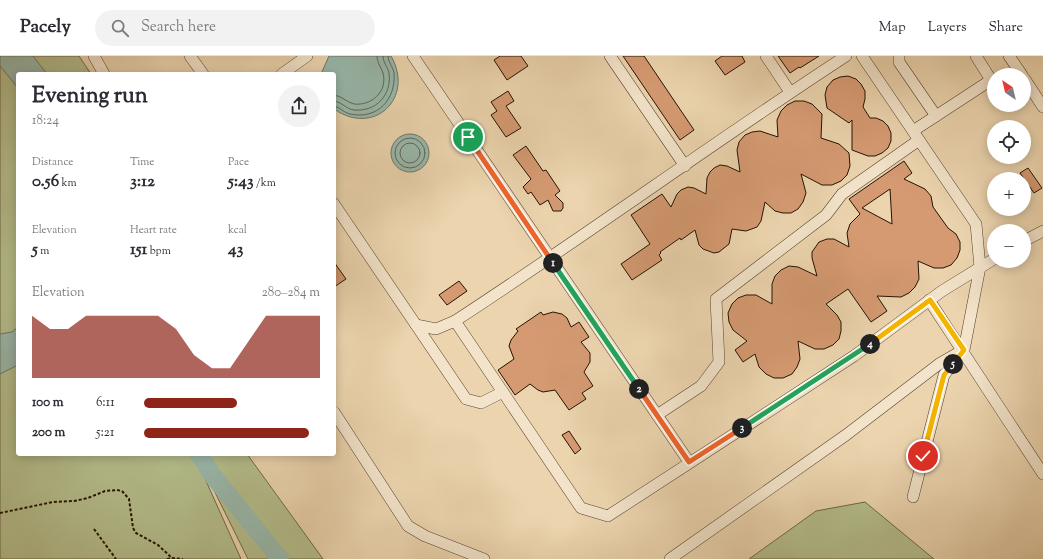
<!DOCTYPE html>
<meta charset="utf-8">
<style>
:root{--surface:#fff;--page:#f2f2f3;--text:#2b2b33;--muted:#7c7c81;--line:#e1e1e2;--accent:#8f2418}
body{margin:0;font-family:"Sorts Mill Goudy",serif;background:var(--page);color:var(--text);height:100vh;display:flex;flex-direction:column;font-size:15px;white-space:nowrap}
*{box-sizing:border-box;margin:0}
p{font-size:13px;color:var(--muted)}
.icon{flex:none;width:22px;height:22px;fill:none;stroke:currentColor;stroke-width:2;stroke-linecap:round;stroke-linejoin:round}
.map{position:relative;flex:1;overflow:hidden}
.panel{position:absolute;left:16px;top:16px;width:320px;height:384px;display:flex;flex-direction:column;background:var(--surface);border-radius:4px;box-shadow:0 2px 10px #0003}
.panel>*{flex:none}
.needle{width:26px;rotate:325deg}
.tools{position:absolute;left:987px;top:12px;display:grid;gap:8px}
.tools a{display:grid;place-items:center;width:44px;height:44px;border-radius:50%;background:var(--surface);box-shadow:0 2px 10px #0003;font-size:20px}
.pin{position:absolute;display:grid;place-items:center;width:34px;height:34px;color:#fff;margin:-17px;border:2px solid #fff;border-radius:50%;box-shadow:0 1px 4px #0007}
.km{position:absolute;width:20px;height:20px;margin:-10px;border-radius:50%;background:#222;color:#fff;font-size:11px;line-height:20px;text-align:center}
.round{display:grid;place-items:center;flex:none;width:42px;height:42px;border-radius:21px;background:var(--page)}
.overview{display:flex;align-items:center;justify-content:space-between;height:68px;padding:0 16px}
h1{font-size:22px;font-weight:700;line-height:30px}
.stats{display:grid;grid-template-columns:repeat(3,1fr);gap:6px;height:68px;padding:4px 16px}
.stats div{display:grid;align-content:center}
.stats b{font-size:17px;font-weight:700}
.stats small{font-size:11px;font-weight:400}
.stats p{font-size:11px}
.chart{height:112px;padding:8px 16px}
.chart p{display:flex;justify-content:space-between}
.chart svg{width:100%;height:72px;margin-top:4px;fill:var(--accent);opacity:.7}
ul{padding:0 16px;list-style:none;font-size:13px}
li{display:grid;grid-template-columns:64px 48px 1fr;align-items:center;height:30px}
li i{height:10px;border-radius:5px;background:var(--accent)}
header{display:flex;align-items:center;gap:24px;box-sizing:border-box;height:56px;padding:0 20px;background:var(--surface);border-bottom:1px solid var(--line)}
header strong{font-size:19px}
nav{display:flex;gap:22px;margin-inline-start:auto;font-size:14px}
.search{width:280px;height:36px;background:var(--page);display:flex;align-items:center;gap:10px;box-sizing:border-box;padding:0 14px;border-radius:22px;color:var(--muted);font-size:15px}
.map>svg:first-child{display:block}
</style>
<header>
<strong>Pacely</strong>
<div class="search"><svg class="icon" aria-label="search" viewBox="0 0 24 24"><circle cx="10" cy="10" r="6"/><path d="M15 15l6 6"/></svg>Search here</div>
<nav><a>Map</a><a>Layers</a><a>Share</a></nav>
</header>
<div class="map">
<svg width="1043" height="503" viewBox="0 0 1043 503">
<rect width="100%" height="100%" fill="#ebd4ae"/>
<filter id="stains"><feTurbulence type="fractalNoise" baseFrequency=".005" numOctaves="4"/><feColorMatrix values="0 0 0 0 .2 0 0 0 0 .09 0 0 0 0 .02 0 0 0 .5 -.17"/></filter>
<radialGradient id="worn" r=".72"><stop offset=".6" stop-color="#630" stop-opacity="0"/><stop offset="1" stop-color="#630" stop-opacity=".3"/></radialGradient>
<!-- green -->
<g fill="#b4bd8c" stroke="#6d6846">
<path d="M0 0H79L91 18H18V398H194L241 503H0Z"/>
<path d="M196 398H247L323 503H248Z"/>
<path d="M865 446 934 503H749L816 455Z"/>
</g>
<!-- water -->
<g fill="#98b8ab" stroke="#6a7667">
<path d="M0 0H33L47 18H18V32L0 10Z"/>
<path d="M329 0H391C415 42 374 81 334 53V18H321Z"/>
<circle cx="410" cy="97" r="19"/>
<path d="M18 271V309L0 318V278L12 276Z"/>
</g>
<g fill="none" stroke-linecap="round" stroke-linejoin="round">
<!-- shore -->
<g stroke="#5f6556" stroke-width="1">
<path d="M334 39C342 40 346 46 354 48 371 50 388 36 383 17 381 11 377 7 377 0"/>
<path d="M334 45C342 46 346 53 354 54 376 56 392 39 389 17 388 11 383 7 383 0"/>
<path d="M334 50C340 51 344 57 350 58 378 64 396 43 394 17 393 11 388 6 388 0"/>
<circle cx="410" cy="97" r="15"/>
<circle cx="410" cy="97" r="10"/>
</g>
<!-- river -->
<path stroke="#98b8ab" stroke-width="18" d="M199 398 213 420 280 503"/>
</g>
<!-- building -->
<g fill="#d59a72" stroke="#261201" fill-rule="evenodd">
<path d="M500 0H521L528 10 507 24 494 4Z"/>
<path d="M623 0H644L694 74 680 84Z"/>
<path d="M722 0H742L745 6 725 19 715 5Z"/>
<path d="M778 0H819L800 12 799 11 790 17Z"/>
<path d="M848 20 856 23 861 28 865 35V43L863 51 870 62H876L883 65 888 70 891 77V85L888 92 882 97 875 100H868L852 94V64L849 67 827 52 825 39 827 31 833 24 840 21Z"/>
<path d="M508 35 514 45 506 50 521 72 506 81 491 59 497 55 491 46Z"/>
<path d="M795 45H804L812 48 822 58 821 82 839 88 849 97 850 110 847 119 841 125 832 129H822L801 118 806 137 803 146 798 153 791 157H783L775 155 765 146 761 165 757 171 746 175 732 173 729 188 719 196 714 197 703 193 699 189 695 174 681 184 680 182 660 196 661 197 659 199 662 204 632 224 621 208 650 188 631 159 662 138 671 151 677 138 681 134 688 131 694 132 706 138 707 122 710 116 714 112 720 109 727 110 740 116 737 94 739 86 745 79 752 76 760 75 778 81 777 64 781 55 787 49Z"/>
<path d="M526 90 543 115 546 114 560 135 555 139 563 147V152L561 155H553L548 144 540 149 531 136 528 138 523 131 531 123 513 99Z"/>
<path d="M904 105 912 117 904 123 925 133 931 140 933 151 948 172 956 178 960 186V194L957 202 951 209 943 212H934L918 205 919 223 915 231 909 237 901 241 877 240 887 255 871 266 848 233 826 248 837 259 841 266V275L839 283 833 289 824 293H815L798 285 800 303 797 311 792 318 783 322H774L766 318 759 311 755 298 743 306 735 294 747 285 733 274 729 266 728 257 732 248 738 242 746 239H756L772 248V228L775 220 781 214 789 210 798 211 817 220 812 202V196L819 186 827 183H834L849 191 847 177 850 168 860 158 849 143ZM890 133 892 168 862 152Z"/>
<path d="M1028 112 1042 132 1034 137 1020 117Z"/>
<path d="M334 206 346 223 334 231Z"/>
<path d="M459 225 467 235 447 249 439 239Z"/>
<path d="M541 256 543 259 553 256 562 258 567 262 571 271 579 266 589 281 581 286 590 297V306L584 316 593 330 582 337 586 343 569 354 555 334 543 336 538 334 530 328 515 339 498 314 514 303 509 290 511 284 518 275 516 273Z"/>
<path d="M569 375 581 393 575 398 562 379Z"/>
</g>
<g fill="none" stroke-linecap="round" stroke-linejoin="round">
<defs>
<g id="minor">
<path d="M94 0 104 18"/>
<path d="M190 0 203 18"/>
<path d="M413 0 689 406"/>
<path d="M610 0 685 110"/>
<path d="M766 0 790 36"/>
<path d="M846 0C714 86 587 179 455 265L581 452 608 460 854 300 942 235 994 203"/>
<path d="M862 0 976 168 980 211 964 294 944 319 913 441"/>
<path d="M899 0V6L936 60"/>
<path d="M1009 0 1022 19"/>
<path d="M282 18 307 0"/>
<path d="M1024 22 1043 51"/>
<path d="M913 75 991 24 976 0"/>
<path d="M334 148 416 269 436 273 455 265"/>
<path d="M1024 185 1043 175"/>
<path d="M929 244 1043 418"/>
<path d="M416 269 466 343 481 347 503 336"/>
<path d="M334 356 408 470 425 480 484 503"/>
<path d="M657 359 701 330 719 306 716 243 826 159 842 138 919 84"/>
<path d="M670 503 846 379 939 308 958 297"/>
</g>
</defs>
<!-- minor casing -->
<use href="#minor" stroke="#57422c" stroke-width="12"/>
<!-- path -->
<g stroke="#261201" stroke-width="2" stroke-dasharray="3 2" stroke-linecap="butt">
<path d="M0 457 53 446 74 445 88 442 105 435 117 434 122 435 129 443 133 472 136 477 158 489 172 502"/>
<path d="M94 473 116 503"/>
<path d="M167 503 172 502 183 503"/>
</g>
<!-- minor -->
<use href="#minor" stroke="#f2e3ca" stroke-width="11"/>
</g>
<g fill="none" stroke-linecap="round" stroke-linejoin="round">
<defs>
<path id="split-1" d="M468 81 553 207"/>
<path id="split-2" d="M553 207 639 333"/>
<path id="split-3" d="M639 333 689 406 742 372"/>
<path id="split-4" d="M742 372 870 288"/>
<path id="split-5" d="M870 288 930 244 964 294 953 308"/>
<path id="split-6" d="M923 400 944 319 953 308"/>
</defs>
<!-- split-1 casing -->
<use href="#split-1" stroke="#fff" stroke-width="8"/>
<!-- split-2 casing -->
<use href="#split-2" stroke="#fff" stroke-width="8"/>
<!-- split-3 casing -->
<use href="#split-3" stroke="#fff" stroke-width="8"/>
<!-- split-4 casing -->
<use href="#split-4" stroke="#fff" stroke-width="8"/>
<!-- split-5 casing -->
<use href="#split-5" stroke="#fff" stroke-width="8"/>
<!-- split-6 casing -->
<use href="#split-6" stroke="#fff" stroke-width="8"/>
<!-- split-1 -->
<use href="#split-1" stroke="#f0652b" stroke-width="5"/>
<!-- split-2 -->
<use href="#split-2" stroke="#22a559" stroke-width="5"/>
<!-- split-3 -->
<use href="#split-3" stroke="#f0652b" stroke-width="5"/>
<!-- split-4 -->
<use href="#split-4" stroke="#22a559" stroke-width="5"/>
<!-- split-5 -->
<use href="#split-5" stroke="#f5b400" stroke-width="5"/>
<!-- split-6 -->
<use href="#split-6" stroke="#f5b400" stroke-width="5"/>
</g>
<rect width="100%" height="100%" filter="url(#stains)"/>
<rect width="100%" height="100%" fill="url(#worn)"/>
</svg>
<div class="tools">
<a><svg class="needle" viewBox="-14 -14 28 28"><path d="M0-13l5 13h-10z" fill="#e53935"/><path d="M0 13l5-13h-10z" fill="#7c7c81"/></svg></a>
<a><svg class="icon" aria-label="locate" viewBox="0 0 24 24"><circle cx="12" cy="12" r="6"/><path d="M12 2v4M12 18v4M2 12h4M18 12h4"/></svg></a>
<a>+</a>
<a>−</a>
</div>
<div class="pin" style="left:468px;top:81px;background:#1e9e55"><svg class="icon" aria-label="arrive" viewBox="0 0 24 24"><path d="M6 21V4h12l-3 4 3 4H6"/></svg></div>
<div class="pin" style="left:923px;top:400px;background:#d93025"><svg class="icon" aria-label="check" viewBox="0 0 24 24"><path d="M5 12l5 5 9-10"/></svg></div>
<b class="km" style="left:553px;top:207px">1</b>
<b class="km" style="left:639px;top:333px">2</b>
<b class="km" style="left:742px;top:372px">3</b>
<b class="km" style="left:870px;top:288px">4</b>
<b class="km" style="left:953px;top:308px">5</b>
<section class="panel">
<div class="overview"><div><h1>Evening run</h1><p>18:24</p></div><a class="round"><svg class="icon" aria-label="share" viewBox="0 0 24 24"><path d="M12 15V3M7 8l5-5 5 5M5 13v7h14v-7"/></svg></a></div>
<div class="stats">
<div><p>Distance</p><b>0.56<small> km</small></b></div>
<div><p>Time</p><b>3:12</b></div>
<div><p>Pace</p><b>5:43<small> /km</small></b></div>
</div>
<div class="stats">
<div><p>Elevation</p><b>5<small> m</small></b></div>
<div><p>Heart rate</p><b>151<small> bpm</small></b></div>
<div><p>kcal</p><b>43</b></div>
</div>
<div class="chart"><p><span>Elevation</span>280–284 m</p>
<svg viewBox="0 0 160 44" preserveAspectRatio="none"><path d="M0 44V6L10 14L20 14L30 6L40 6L50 6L60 6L70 6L80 14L90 30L100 38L110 38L120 22L130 6L140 6L150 6L160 6V44z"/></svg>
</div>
<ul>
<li><b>100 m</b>6:11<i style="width:53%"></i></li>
<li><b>200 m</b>5:21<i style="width:94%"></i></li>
</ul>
</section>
</div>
